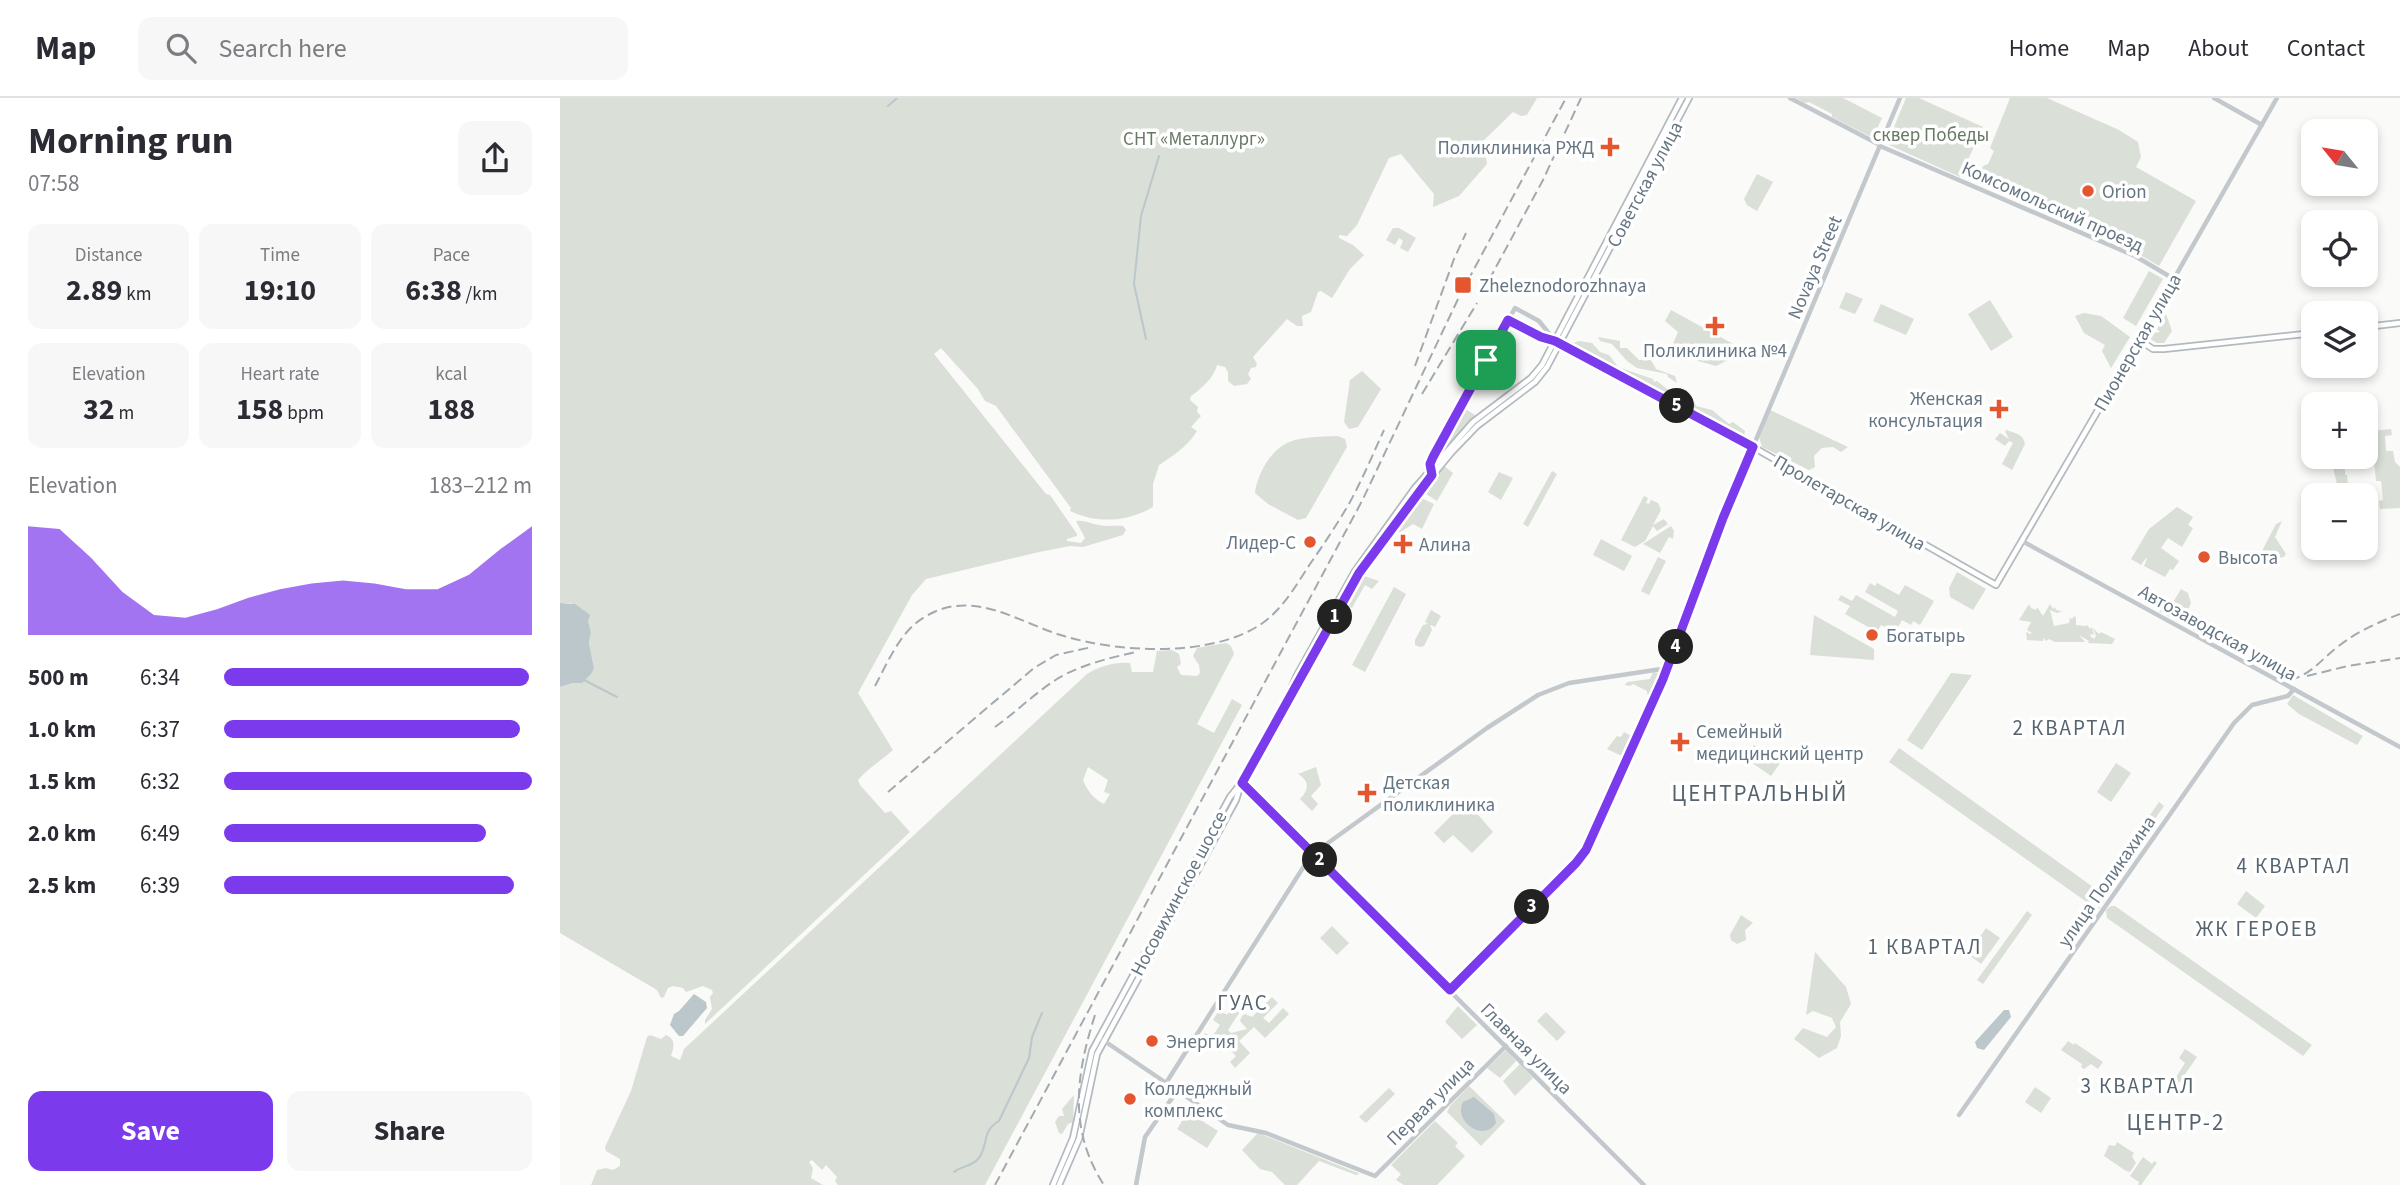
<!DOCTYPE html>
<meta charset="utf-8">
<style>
:root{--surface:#fff;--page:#f7f7f7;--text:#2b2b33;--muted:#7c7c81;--line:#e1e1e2;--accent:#7c3aed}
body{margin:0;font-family:"Source Sans 3",sans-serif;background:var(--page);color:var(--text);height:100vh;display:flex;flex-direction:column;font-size:26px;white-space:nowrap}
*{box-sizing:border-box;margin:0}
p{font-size:23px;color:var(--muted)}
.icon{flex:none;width:38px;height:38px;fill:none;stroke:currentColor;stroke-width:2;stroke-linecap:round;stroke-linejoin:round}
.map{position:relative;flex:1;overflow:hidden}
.sheet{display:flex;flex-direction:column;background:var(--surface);width:560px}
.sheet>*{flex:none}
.needle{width:46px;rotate:300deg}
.buttons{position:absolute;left:1741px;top:21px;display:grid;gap:14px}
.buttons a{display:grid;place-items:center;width:77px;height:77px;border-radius:14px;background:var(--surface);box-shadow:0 4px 10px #0003;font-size:35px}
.pin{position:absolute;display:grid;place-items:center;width:60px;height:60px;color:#fff;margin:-30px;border-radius:14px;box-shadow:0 4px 10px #0006}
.km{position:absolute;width:35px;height:35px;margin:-18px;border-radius:50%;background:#222;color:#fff;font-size:19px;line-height:35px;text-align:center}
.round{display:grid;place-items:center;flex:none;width:74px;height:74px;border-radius:14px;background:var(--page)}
.headline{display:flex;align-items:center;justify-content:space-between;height:119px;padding:0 28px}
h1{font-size:38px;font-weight:700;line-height:52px}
.stats{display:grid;grid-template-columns:repeat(3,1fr);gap:10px;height:119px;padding:7px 28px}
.stats div{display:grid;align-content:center;border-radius:14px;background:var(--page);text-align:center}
.stats b{font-size:30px;font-weight:700}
.stats small{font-size:19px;font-weight:400}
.stats p{font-size:19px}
.chart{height:196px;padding:14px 28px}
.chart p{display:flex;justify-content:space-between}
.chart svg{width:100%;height:126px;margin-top:7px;fill:var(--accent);opacity:.7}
.action{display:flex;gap:14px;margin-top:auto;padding:14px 28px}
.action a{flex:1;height:80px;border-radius:14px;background:var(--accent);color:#fff;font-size:28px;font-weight:700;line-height:80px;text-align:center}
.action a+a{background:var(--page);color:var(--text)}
ul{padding:0 28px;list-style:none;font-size:23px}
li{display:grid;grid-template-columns:112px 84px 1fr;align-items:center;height:52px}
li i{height:18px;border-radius:9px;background:var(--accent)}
header{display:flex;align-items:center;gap:42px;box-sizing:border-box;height:98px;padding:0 35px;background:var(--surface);border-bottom:2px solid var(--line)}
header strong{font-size:33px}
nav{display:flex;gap:38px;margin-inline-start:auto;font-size:24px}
.search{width:490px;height:63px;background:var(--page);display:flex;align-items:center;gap:18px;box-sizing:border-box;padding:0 24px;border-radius:14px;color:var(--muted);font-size:26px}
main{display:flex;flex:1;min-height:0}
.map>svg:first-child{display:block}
</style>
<header>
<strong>Map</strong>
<div class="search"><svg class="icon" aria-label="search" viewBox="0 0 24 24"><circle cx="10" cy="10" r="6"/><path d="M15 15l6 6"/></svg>Search here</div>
<nav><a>Home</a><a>Map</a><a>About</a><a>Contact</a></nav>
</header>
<main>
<section class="sheet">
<div class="headline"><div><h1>Morning run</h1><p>07:58</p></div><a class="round"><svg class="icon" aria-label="share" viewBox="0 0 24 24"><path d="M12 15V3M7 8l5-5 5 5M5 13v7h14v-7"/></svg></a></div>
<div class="stats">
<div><p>Distance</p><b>2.89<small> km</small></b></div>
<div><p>Time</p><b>19:10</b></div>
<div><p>Pace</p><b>6:38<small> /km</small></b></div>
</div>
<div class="stats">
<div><p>Elevation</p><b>32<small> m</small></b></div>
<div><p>Heart rate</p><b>158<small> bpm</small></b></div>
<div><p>kcal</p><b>188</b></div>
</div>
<div class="chart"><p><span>Elevation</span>183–212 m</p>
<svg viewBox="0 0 160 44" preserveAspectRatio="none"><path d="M0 44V6L10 7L20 17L30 29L40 37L50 38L60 35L70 31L80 28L90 26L100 25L110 26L120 28L130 28L140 23L150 14L160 6V44z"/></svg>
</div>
<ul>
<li><b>500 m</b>6:34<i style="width:99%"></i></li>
<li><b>1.0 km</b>6:37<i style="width:96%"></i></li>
<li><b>1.5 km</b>6:32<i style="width:100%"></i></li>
<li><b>2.0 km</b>6:49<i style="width:85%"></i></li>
<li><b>2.5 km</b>6:39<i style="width:94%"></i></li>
</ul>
<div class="action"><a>Save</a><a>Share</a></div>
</section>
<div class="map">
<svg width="1840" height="1087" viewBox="0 0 1840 1087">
<rect width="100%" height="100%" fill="#fafaf8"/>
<!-- green -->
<g fill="#dadfd7" fill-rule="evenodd">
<path d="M0 0H977L967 17 961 18 953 14 923 43 927 66 899 98 873 109 874 96 841 56 829 60 797 127 787 138 779 137V140L793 147 804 157 790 171 772 200 761 193 758 194 751 214 742 218 743 228H737L727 221 693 259 697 266 696 269 691 270 688 276 691 281 687 286 674 288 668 283V274L665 269 657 267C654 280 641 291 631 298L630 302 638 309 637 314 641 318 631 329 637 333C628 348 613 358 599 367L593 386V409C567 424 537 426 510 413L511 410 436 308 425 303 418 291 381 250 374 256 486 396 490 397 517 436V438L507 441V443L521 445 525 440 516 423C525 422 531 426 539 427 547 429 555 427 563 428L566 432 563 437 523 449 510 448 479 454 366 481 352 497 298 595 333 652C322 662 307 671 298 682L300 687 325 715 331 713 350 734 145 926V922L152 911 150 899 153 895 152 892 143 888 126 894 123 890 113 888 108 890 104 899 101 900 97 892 0 835V589L20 583 34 570 29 545 31 534 28 523 11 505H0Z"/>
<path d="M1236 0H1283L1322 20 1313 40 1272 19V16L1249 4 1245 5Z"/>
<path d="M1346 0H1359L1423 29 1400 79 1327 46Z"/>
<path d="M1450 0H1487L1559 32 1578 44 1581 59 1576 69 1636 103 1599 168 1570 151 1416 84 1423 68 1428 66 1434 53 1430 50Z"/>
<path d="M1197 76 1213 84 1197 113 1187 107 1184 101Z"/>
<path d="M833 130H839L856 140 848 154 840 150 843 143 839 140 835 147 826 142Z"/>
<path d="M1589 173 1603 181 1576 228 1563 220Z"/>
<path d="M1286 194 1303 201 1295 216 1279 210Z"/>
<path d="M1430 202 1453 239 1431 253 1408 216Z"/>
<path d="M1321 206 1354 221 1346 237 1313 223Z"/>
<path d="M1111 212 1186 253 1156 268 1138 263 1112 248 1118 234 1105 223Z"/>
<path d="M1524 215 1541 218 1570 239 1551 270 1542 253 1545 247 1524 235 1515 218Z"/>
<path d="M1606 216 1612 233 1604 245H1597L1587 239 1589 236 1600 234 1597 231Z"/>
<path d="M1038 239 1060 243V250H1067L1079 262H1091L1096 271 1115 278 1117 285 1108 279 1107 276 1077 270 1067 263 1052 246 1040 243Z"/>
<path d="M1019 243 1032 245 1040 254 1049 257 1058 269 1093 281 1094 284 1097 283 1107 291H1116L1117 295 1115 302 1011 246Z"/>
<path d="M802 273 821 291 798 329 789 331 784 324 790 282Z"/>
<path d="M1126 297 1128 302 1135 305 1136 308 1152 312 1169 326 1173 324 1185 333 1184 339 1117 304 1120 298Z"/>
<path d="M905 311 915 317V321L876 362 901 313Z"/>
<path d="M1210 312 1288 349 1281 354 1273 349 1262 350 1254 358 1255 369 1249 372 1202 349 1199 339Z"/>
<path d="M1831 331 1832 337 1825 338 1826 353H1833L1835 364 1840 369V410L1820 411 1819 403 1823 402 1821 383H1816L1811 333Z"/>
<path d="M1447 332C1455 336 1463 335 1465 346L1452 372 1442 366 1453 345 1449 343 1445 348 1435 341 1440 335 1449 341 1445 333Z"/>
<path d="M778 338 785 341 787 349 746 420 738 422 708 406 695 395C697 377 710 353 727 345 742 338 762 339 778 338Z"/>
<path d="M1771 359H1785V377H1787L1789 397H1779C1778 386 1773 373 1771 359Z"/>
<path d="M884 368 893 375 877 403 863 394Z"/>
<path d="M992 373 997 376 968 429 963 426Z"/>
<path d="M939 374 953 380 941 402 928 394Z"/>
<path d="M1084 398 1088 400 1086 405 1089 406 1091 402 1098 405 1101 412 1093 427 1104 421 1108 426 1097 433 1093 428 1085 443 1075 449 1061 442Z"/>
<path d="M859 399 874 406 862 431 853 426 839 435 834 432Z"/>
<path d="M1617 409 1633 419 1628 427 1633 430 1622 449 1608 440 1601 450 1619 463 1613 472 1610 471 1605 479 1584 468 1587 461 1586 460 1581 467 1571 461 1589 431Z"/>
<path d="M1722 423 1715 439 1726 456 1724 459 1714 461 1702 453 1716 426Z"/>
<path d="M1111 428 1114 433 1113 441 1109 439 1100 455 1083 446Z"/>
<path d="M1041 441 1072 458 1064 473 1033 457Z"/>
<path d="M1098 459 1106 463 1089 497 1081 493Z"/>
<path d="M1397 474 1426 491 1413 512 1390 499 1389 490Z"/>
<path d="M801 477 819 483 812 491 805 487 792 510 785 506Z"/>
<path d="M1310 485 1315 488 1317 485 1339 497 1345 487 1374 503 1360 527 1353 523 1351 527 1342 522 1335 535 1321 527 1317 534 1285 516 1290 508 1278 502 1281 497 1292 503 1296 497 1335 519 1338 513 1305 494Z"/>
<path d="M834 489 846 496 805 574 792 567Z"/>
<path d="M1621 491 1628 495 1631 505 1628 512 1652 525 1645 538 1599 513 1601 509 1608 513Z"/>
<path d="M1469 506 1471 510 1476 512 1477 509 1483 518 1490 506 1493 511 1495 509 1496 512 1502 513 1497 515 1490 512 1494 528 1509 525 1510 520 1512 521 1514 518 1516 520V527L1526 528 1527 527 1530 531 1532 529 1534 537 1531 536 1530 538 1534 541 1536 538 1533 530 1539 536 1541 534 1555 541 1552 546 1528 545 1529 543 1519 537 1525 544H1495L1489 541 1486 543 1484 540 1483 543 1467 542 1466 534 1470 536 1472 535 1467 532 1471 524 1459 522Z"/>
<path d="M871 512 881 518 875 529 870 527 872 532 864 548 860 549 855 547V542L863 527 868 526 865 524Z"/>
<path d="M1254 517 1314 551V562L1250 557Z"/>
<path d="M666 545 671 548 674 556 637 626 654 635 672 601 682 607 425 1087H278L275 1083 277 1079 266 1067 262 1072 252 1062 249 1064 253 1070 251 1080 263 1087H31L37 1072 46 1070 53 1072 60 1068V1061L46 1053 45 1049 71 993 87 939 90 937 101 941 106 937C116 941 114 949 111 958L120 962 124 951 527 576C541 568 553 564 570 565L572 574H593L597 553 612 552 619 556 621 566 617 569 621 577 637 578 640 575 639 567 633 558 637 550ZM528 669 548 682 544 694 550 696 544 706C535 702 527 693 523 682Z"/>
<path d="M1093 574 1100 575 1101 579 1091 598 1087 596V593L1073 586 1070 588 1065 587 1067 584 1090 581Z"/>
<path d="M1391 575 1412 577 1362 652 1347 642Z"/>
<path d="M1733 597 1803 638 1797 647 1739 616 1727 606Z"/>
<path d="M1064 634 1073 639 1064 659 1047 651 1057 638 1061 639Z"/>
<path d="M1194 647 1220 665 1211 678 1185 660Z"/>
<path d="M1339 650 1547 799 1538 812 1329 664Z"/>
<path d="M1556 665 1571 675 1551 704 1537 694Z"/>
<path d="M756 669 761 687 751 698 758 706 752 713 740 701C749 692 750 683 738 676Z"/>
<path d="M906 703 933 734 912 755 893 737 884 745 874 735Z"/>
<path d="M1599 704 1604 708 1571 754 1566 751Z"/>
<path d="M1686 793 1705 808 1696 820 1677 806Z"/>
<path d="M1551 808H1555L1752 947 1743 958 1547 820 1546 812Z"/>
<path d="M1467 813 1472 817 1423 886 1417 882Z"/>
<path d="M1181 817 1193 825 1185 832 1186 842 1177 846 1171 842 1170 837Z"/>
<path d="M772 828 789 845 777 857 760 840Z"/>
<path d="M1426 830 1440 840 1421 866 1408 856Z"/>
<path d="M1255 854 1286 889 1291 906 1280 924 1281 938 1277 950 1259 960 1234 941 1243 930 1267 939 1276 929 1272 920 1253 913 1246 917Z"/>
<path d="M671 894 687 903 668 932 671 935 687 931 680 923 682 918 685 916 692 919 712 899 718 905 703 920 709 925 723 910 729 916 705 940 694 929 679 943 690 955 675 970 670 964 676 958 666 948 660 954 643 938 645 935 652 939 660 927 653 922 659 912 667 917 675 905 668 900Z"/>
<path d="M898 908 917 927 902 941 885 924Z"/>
<path d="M986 914 1006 934 997 943 977 923Z"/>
<path d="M1508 943 1514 947 1515 945 1543 964 1538 971 1531 966 1524 971 1521 969 1522 966 1501 952Z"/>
<path d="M1625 951 1637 959 1614 992 1610 989 1625 965 1619 960Z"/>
<path d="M946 952 956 963 940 980 927 970Z"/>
<path d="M960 966 973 980 955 998 943 983Z"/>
<path d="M909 988 945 1023 921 1048 887 1014 890 1008Z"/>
<path d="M1475 989 1491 1000 1481 1015 1465 1004Z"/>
<path d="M829 990 835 996 806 1025 799 1019Z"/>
<path d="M514 997 513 1024 508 1026 502 1036 499 1035 495 1024 499 1018H504L502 1011Z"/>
<path d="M628 1014 658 1033 647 1050 617 1031Z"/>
<path d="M875 1023 898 1045 895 1048 905 1058 877 1087H844L836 1082 841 1076 831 1067Z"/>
<path d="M698 1035 798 1075 799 1076 796 1077 759 1063 737 1087H725L712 1074 700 1071 682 1052Z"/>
<path d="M1557 1044 1574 1055 1572 1058 1576 1065 1570 1074 1566 1073 1544 1058 1549 1047 1555 1048Z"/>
<path d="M1583 1059 1592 1066 1594 1063 1597 1065 1581 1087H1578L1579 1084 1570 1078Z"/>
</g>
<!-- water -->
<g fill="#bbc7cb">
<path d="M0 505 15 506 30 517 28 523 31 534 29 545 34 570 31 576 22 585H13L0 589Z"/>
<path d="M134 896 146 904 147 910 123 938H119L110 927 114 916 119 913Z"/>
<path d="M1444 912H1449L1451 919 1424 952 1417 950 1415 944Z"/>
<path d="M914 999 934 1016 936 1025C923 1045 893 1023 903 1004Z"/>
</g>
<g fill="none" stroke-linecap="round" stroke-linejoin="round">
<!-- stream -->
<g stroke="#bbc7cb" stroke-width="2">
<path d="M328 8 337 0"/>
<path d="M586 241 574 186 581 118 599 58"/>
<path d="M24 582 57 599"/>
<path d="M394 1074C402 1068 412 1068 418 1061 429 1048 421 1033 439 1023L469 960 472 939 482 915"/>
</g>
<defs>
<g id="secondary">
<path d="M1806 229 1840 225"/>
<path d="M995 243 1193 349 1436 487 1579 242 1593 251H1604L1754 235"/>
<path d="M731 591 736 579 795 473 854 391 913 324 971 280 982 267 1122 0"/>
<path d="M493 1087 513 1040 532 953 670 699 682 684 799 475 859 394 891 355 917 328 975 284 987 269 1129 0"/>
<path d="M499 1087 519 1041 537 956 676 702 680 689"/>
</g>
</defs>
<!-- secondary casing -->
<use href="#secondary" stroke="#b3babf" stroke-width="8"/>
<!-- tertiary -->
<g stroke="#c3c8cc" stroke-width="4.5">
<path d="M1230 0 1320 47"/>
<path d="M1654 0 1702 27"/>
<path d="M1320 48 1575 158 1614 181"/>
<path d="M948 222 981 239 994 243"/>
<path d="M1579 242 1717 0"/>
<path d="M871 372 873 359 955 210 979 223 995 243"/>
<path d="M1462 443 1840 649"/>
<path d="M682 685 1084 1087"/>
<path d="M890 892 1016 765 1026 752 1108 570 1163 420 1340 0"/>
<path d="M540 940 668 1027 706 1035 815 1078 946 948"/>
<path d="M606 985 746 765 757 753 927 630 978 597 1009 585 1108 570"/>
<path d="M1399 1017 1674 625 1692 607 1728 598 1734 591"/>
<path d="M576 1087 585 1039 617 993"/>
</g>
<!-- secondary -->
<use href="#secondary" stroke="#fff" stroke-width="4.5"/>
<!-- rail -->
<g stroke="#a2aab0" stroke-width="2" stroke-dasharray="10 5" stroke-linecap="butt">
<path d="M929 182 983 82 1021 0"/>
<path d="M855 268 894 161 906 135"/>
<path d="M862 296 917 205"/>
<path d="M1747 578 1788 568 1840 560"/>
<path d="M1730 582C1753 576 1762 560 1780 547 1798 533 1819 524 1840 516"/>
<path d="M315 588C329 562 341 531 368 517 415 491 459 525 504 538 560 555 655 560 704 524 724 509 737 486 750 466 764 446 778 425 790 404 803 380 813 356 824 332"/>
<path d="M435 629C456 614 475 595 497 581 520 567 549 560 576 554"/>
<path d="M328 694 474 570 496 557 532 549"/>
<path d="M535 917C516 976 508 1032 544 1087"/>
<path d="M435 1087 802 403 899 199 1006 0"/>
</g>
</g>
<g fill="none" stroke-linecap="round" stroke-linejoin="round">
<defs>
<path id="route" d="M948 222 981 239 995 243 1193 349 1163 420 1103 581 1026 752 1016 765 890 892 682 685 799 475 872 377 870 366 873 359Z"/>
</defs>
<!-- route casing -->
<use href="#route" stroke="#fff" stroke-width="14"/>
<!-- route -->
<use href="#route" stroke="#7c3aed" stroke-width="9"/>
</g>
<!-- markers -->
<g fill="#e4572e" stroke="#fff" stroke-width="2.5">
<path d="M1046.5 38.5h7v7h7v7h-7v7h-7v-7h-7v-7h7z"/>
<circle cx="1528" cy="93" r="7"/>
<rect x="894" y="178" width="18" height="18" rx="3.5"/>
<path d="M1151.5 217.5h7v7h7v7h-7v7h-7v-7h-7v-7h7z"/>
<path d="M1435.5 300.5h7v7h7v7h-7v7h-7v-7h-7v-7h7z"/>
<circle cx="750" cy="444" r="7"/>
<path d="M839.5 435.5h7v7h7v7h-7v7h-7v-7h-7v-7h7z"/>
<circle cx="1644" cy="459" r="7"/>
<circle cx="1312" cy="537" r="7"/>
<path d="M1116.5 633.5h7v7h7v7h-7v7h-7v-7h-7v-7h7z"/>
<path d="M803.5 684.5h7v7h7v7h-7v7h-7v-7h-7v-7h7z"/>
<circle cx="592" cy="943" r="7"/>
<circle cx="570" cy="1001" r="7"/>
</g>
<g text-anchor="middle" stroke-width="7" stroke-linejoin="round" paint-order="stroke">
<!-- park labels -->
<g font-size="19" fill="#687a64" stroke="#fff">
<text x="1371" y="43">сквер Победы</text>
<text x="634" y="47">СНТ «Металлург»</text>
</g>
<!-- poi labels -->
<g font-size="19" fill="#657683" stroke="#fff" text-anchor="start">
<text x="1034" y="56" text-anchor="end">Поликлиника РЖД</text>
<text x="1542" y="100">Orion</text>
<text x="919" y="194">Zheleznodorozhnаyа</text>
<text x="1155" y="259" text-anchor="middle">Поликлиника №4</text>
<text x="1423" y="307" text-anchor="end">Женская<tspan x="1423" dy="22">консультация</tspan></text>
<text x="736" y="451" text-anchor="end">Лидер-С</text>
<text x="859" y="453">Алина</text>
<text x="1658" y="466">Высота</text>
<text x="1326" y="544">Богатырь</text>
<text x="1136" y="640">Семейный<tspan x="1136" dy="22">медицинский центр</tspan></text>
<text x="823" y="691">Детская<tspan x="823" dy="22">поликлиника</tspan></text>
<text x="606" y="950">Энергия</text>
<text x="584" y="997">Колледжный<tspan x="584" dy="22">комплекс</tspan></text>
</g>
<!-- street labels -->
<g font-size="19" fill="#657683" stroke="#fff">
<text transform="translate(1084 86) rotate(-62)" y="7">Советская улица</text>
<text transform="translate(1493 108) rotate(24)" y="7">Комсомольский проезд</text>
<text transform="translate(1254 169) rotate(-67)" y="7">Novaya Street</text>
<text transform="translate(1577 244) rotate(-60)" y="7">Пионерская улица</text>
<text transform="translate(1290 404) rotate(30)" y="7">Пролетарская улица</text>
<text transform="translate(1658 534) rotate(29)" y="7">Автозаводская улица</text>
<text transform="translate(1546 783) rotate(-55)" y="7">улица Поликахина</text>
<text transform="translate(618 795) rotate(-62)" y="7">Носовихинское шоссе</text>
<text transform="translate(967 950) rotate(45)" y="7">Главная улица</text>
<text transform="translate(870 1003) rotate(-45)" y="7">Первая улица</text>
</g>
<!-- neighbourhood labels -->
<g font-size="21" letter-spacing="2" fill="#57646e" stroke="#fff">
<text x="1510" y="637">2 КВАРТАЛ</text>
<text x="1734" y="775">4 КВАРТАЛ</text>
<text x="1697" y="838">ЖК ГЕРОЕВ</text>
<text x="1365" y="856">1 КВАРТАЛ</text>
<text x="683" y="912">ГУАС</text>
<text x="1578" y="995">3 КВАРТАЛ</text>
</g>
<!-- quarter labels -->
<g font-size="23" letter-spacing="2" fill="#57646e" stroke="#fff">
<text x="1200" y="703">ЦЕНТРАЛЬНЫЙ</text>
<text x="1616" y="1032">ЦЕНТР-2</text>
</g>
</g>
</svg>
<div class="buttons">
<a><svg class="needle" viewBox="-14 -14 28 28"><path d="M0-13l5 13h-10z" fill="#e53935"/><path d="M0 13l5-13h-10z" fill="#7c7c81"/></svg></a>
<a><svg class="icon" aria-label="locate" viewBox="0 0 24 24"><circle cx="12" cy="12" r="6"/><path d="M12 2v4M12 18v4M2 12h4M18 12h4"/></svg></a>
<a><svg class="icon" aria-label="layers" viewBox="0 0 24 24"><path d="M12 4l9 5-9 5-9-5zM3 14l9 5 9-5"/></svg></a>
<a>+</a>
<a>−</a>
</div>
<div class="pin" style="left:926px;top:262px;background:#1e9e55"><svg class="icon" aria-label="arrive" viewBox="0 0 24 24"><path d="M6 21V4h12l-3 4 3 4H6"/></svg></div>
<b class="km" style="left:775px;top:519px">1</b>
<b class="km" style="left:760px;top:762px">2</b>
<b class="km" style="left:972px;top:809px">3</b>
<b class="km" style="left:1116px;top:549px">4</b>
<b class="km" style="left:1117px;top:308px">5</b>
</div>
</main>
